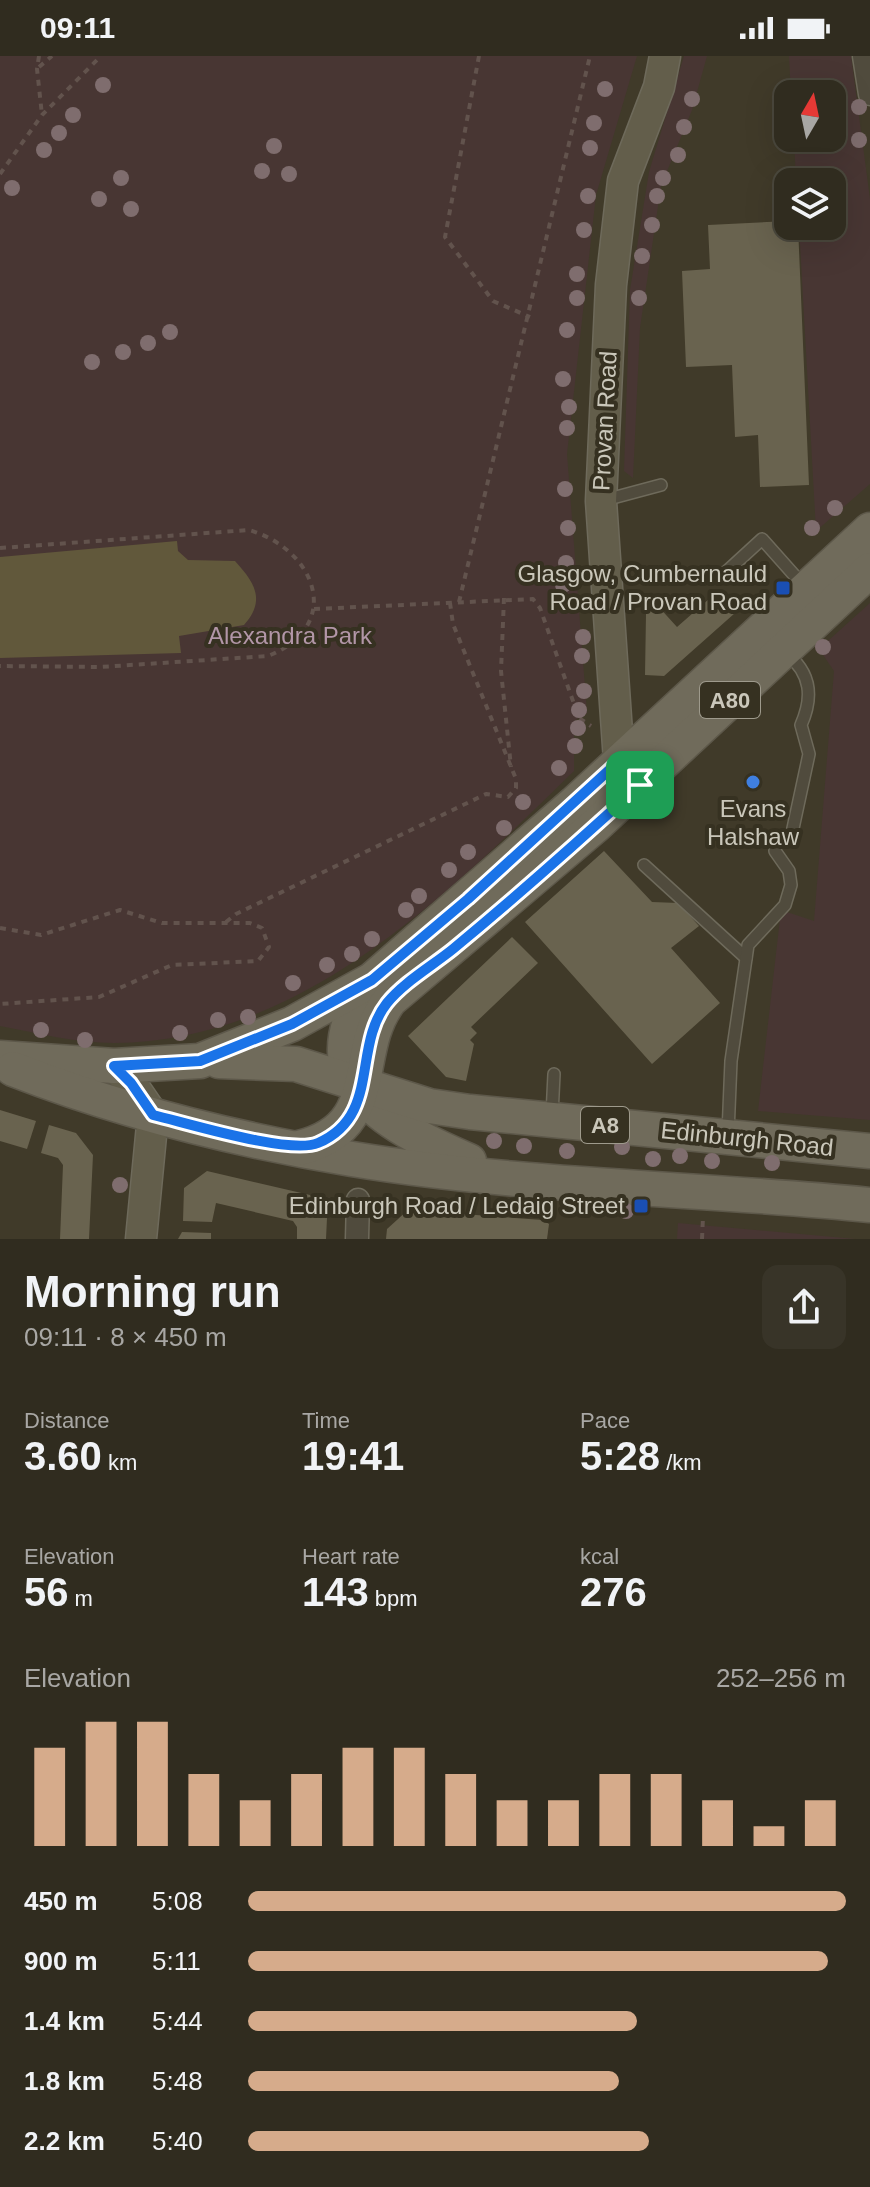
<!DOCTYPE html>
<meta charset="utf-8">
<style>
:root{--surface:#302c1f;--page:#383428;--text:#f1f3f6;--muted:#a8a7a4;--line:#4b483d;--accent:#d6ab8b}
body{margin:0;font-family:Arial,sans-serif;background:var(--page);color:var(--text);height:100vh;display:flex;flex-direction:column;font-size:30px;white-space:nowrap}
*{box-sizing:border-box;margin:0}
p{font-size:26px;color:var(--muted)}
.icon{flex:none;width:44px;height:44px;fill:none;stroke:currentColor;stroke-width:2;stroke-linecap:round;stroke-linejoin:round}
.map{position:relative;height:1183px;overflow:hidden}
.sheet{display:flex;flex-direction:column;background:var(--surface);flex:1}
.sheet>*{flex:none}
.needle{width:52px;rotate:9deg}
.buttons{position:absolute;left:774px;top:24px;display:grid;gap:16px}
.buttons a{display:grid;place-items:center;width:72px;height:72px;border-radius:16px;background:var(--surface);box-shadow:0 8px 32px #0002,0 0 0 2px var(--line);font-size:40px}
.pin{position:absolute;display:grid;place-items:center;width:68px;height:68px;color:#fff;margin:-34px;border-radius:16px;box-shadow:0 4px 12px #0006}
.round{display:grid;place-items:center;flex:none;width:84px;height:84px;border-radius:16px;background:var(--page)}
.head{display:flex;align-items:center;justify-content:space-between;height:136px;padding:0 24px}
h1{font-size:44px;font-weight:800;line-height:60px}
.figures{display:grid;grid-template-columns:repeat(3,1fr);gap:12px;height:136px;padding:8px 24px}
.figures div{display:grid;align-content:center}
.figures b{font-size:40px;font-weight:800}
.figures small{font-size:22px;font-weight:400}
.figures p{font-size:22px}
.chart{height:224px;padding:16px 24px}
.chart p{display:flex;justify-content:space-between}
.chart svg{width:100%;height:144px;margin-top:8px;stroke:var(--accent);stroke-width:6}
ul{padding:0 24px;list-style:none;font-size:26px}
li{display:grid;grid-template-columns:128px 96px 1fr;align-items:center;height:60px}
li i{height:20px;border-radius:10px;background:var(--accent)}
.status{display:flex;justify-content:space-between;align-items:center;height:56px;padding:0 40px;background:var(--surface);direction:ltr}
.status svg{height:22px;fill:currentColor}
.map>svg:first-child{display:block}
</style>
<div class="status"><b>09:11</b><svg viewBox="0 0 49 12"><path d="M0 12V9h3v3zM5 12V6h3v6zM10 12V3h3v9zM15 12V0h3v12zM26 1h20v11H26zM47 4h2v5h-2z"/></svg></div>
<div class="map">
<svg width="870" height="1183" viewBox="0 0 870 1183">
<rect width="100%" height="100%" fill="#403a29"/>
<!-- green -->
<g fill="#483633">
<path d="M0 0H637L596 139 567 398 587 657 574 665V715C449 837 302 986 114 987 76 987 37 977 0 970Z"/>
<path d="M684 0H707L692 54 661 130 640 272 633 422 624 415 630 234 649 116Z"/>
<path d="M789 0H851L870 143V428L816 475 799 170H832V126H796L794 82H832V38H791Z"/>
<path d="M870 547V1064L758 1055 781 854 814 865 834 615 819 593Z"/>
<path d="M678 1167 856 1183H677Z"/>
</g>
<!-- water -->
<path fill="#61583b" d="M177 485 178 495 188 504 235 505C255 527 266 544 244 569L179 580 181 597 0 602V501Z"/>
<!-- building -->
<g fill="#69634f">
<path d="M788 165V170H798L809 429 760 431 758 379 735 381 732 309 686 311 682 215 710 213 708 169Z"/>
<path d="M717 536 735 557 664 620 645 619 646 558 657 549 677 571Z"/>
<path d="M604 795 652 846 678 847 699 870 671 892 720 947 652 1008 525 866Z"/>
<path d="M512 881 538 907 471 971 477 977 470 984 474 988 466 1025 446 1021 408 980Z"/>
<path d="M0 1054 36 1065 27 1093 0 1085Z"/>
<path d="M49 1069 76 1077 93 1099 89 1183H60L63 1109 58 1102 41 1097Z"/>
<path d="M207 1115 310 1139 327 1162 326 1183H297V1171L293 1165 216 1147 212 1166 183 1165 184 1132Z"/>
<path d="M408 1154 543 1164 549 1168 547 1183H386L387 1173Z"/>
<path d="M182 1176 211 1177V1183H178Z"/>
</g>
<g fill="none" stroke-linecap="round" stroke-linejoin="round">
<defs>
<g id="lane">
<path d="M605 444 661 429"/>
<path d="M726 516 762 483 803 529"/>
<path d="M787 598C812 618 813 642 801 669L809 698 792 777"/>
<path d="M644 809 746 902"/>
<path d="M552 1059 554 1018"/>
<path d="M728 1077 731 1005 748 889 785 849 791 829 789 815 775 795"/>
</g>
<g id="street">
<path d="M864 0 870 38"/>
<path d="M357 1183 358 1144"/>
</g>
<g id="secondary">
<path d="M631 718 619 705 601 445 611 229 623 125 659 31 665 0"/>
<path d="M114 1010 131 1027 153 1059 141 1183"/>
</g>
<g id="primary">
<path d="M372 924C301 1025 383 1068 469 1105"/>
<path d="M0 1002 114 1010 200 1005 292 968 372 924 575 747 870 474"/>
<path d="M219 1005 296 1008 429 1050 470 1056 870 1095"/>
<path d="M13 1013C121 1055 237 1084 352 1103 522 1131 698 1132 870 1149"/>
<path d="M299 1092C386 1071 349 997 390 944L595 770 870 514"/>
</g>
</defs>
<!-- lane casing -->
<use href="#lane" stroke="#6e6a5b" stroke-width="14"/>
<!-- street casing -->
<use href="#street" stroke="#6e6a5b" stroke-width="25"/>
<!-- secondary casing -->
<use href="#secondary" stroke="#6e6a5b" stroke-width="33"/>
<!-- primary casing -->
<use href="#primary" stroke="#5d584a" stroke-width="37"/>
<!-- path -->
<g stroke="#62534d" stroke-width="4" stroke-dasharray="6 6" stroke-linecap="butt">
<path d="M39 0 37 13 42 59"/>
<path d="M479 0 445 181 493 245 530 261"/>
<path d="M39 11 52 0"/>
<path d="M0 118 42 59 101 0"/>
<path d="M0 492 249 474C317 494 344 570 268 600L100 611 0 610"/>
<path d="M504 542 501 615 511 711"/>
<path d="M459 546 590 0"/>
<path d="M314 553 533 543 540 552 579 662 591 670"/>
<path d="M226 866 236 858 486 738 508 741 516 732V723L453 568 450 547"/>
<path d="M0 872 41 879 120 854 162 867H250L262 872 269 891 258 905 172 909 99 941 0 948"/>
<path d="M702 1183 703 1161"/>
</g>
<!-- lane -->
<use href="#lane" stroke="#504b3d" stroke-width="11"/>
<!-- street -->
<use href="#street" stroke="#504b3d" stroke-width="22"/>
<!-- secondary -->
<use href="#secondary" stroke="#635e4b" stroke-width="30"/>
<!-- primary -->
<use href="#primary" stroke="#706b5b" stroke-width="34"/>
</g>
<!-- trees -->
<g fill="#7f6d6e">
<circle cx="103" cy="29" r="8"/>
<circle cx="605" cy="33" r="8"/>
<circle cx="692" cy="43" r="8"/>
<circle cx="859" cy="51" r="8"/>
<circle cx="73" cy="59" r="8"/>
<circle cx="594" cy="67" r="8"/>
<circle cx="684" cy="71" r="8"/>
<circle cx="59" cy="77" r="8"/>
<circle cx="859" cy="84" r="8"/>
<circle cx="274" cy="90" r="8"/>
<circle cx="590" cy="92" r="8"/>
<circle cx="44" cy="94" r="8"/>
<circle cx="678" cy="99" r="8"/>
<circle cx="262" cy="115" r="8"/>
<circle cx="289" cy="118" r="8"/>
<circle cx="121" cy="122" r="8"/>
<circle cx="663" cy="122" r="8"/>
<circle cx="12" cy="132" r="8"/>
<circle cx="588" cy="140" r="8"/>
<circle cx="657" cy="140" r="8"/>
<circle cx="99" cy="143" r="8"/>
<circle cx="131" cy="153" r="8"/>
<circle cx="652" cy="169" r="8"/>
<circle cx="584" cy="174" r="8"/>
<circle cx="642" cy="200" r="8"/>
<circle cx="577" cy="218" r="8"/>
<circle cx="577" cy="242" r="8"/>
<circle cx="639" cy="242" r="8"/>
<circle cx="567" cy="274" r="8"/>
<circle cx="170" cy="276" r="8"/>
<circle cx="148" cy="287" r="8"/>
<circle cx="123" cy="296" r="8"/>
<circle cx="92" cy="306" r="8"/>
<circle cx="563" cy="323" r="8"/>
<circle cx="569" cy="351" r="8"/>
<circle cx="567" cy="372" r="8"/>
<circle cx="565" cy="433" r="8"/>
<circle cx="835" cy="452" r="8"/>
<circle cx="568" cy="472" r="8"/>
<circle cx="812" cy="472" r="8"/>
<circle cx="566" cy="507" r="8"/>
<circle cx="563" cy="529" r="8"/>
<circle cx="583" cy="581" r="8"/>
<circle cx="823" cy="591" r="8"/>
<circle cx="582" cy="600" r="8"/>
<circle cx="584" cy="635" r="8"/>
<circle cx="579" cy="654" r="8"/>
<circle cx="578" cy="672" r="8"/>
<circle cx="575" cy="690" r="8"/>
<circle cx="559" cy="712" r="8"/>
<circle cx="523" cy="746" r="8"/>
<circle cx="504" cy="772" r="8"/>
<circle cx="468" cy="796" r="8"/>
<circle cx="449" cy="814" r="8"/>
<circle cx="419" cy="840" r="8"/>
<circle cx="406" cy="854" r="8"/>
<circle cx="372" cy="883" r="8"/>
<circle cx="352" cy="898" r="8"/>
<circle cx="327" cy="909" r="8"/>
<circle cx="293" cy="927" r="8"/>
<circle cx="248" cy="961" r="8"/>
<circle cx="218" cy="964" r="8"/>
<circle cx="41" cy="974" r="8"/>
<circle cx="180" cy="977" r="8"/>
<circle cx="85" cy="984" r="8"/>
<circle cx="494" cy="1085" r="8"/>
<circle cx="524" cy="1090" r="8"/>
<circle cx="622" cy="1091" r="8"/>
<circle cx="567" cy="1095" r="8"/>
<circle cx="680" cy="1100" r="8"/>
<circle cx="653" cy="1103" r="8"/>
<circle cx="712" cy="1105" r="8"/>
<circle cx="772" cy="1107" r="8"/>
<circle cx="120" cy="1129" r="8"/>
<circle cx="328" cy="1149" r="8"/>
<circle cx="626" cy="1155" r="8"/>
</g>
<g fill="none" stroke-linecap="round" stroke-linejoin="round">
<defs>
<path id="route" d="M619 705 640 729C579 785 517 840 453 893 432 910 404 926 387 947 352 991 381 1060 318 1087 290 1099 187 1067 153 1059L131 1027 114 1010 200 1005 292 968 372 924 468 843Z"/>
</defs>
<!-- route casing -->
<use href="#route" stroke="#fff" stroke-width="16"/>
<!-- route -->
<use href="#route" stroke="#1a73e8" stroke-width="10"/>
</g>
<!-- markers -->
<g fill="#1a4fb4" stroke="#363121" stroke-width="3">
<rect x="775" y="524" width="16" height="16" rx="4"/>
<rect x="633" y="1142" width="16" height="16" rx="4"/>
</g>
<circle fill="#3f7fe0" stroke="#363121" stroke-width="3" cx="753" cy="726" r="8"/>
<g text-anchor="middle" stroke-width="8" stroke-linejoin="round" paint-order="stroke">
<!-- shield labels -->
<g fill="#363121" stroke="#9e9a8c" stroke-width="2">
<rect x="700" y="626" width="60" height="36" rx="6"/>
<rect x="581" y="1051" width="48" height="36" rx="6"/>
</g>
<g font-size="22" font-weight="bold" fill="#cac7ba">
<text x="730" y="652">A80</text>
<text x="605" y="1077">A8</text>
</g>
<!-- street labels -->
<g font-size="24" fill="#cac7ba" stroke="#363121">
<text transform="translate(605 365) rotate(-87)" y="8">Provan Road</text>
<text transform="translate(747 1083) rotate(6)" y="8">Edinburgh Road</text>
</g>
<!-- poi labels -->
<g font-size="24" fill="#cac7ba" stroke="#363121" text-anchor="end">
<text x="767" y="526">Glasgow, Cumbernauld<tspan x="767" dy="28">Road / Provan Road</tspan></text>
<text x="753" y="761" text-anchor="middle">Evans<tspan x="753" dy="28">Halshaw</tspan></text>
<text x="625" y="1158">Edinburgh Road / Ledaig Street</text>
</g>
<!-- park labels -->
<g font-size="24" fill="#b296a7" stroke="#363121">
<text x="290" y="588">Alexandra Park</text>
</g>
</g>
</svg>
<div class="buttons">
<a><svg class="needle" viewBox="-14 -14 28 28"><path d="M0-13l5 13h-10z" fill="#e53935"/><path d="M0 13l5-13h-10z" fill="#a8a7a4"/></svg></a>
<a><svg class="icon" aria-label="layers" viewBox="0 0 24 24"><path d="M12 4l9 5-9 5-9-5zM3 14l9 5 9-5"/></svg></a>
</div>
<div class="pin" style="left:640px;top:729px;background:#1e9e55"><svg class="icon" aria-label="arrive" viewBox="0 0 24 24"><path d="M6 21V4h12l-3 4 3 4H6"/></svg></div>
</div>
<section class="sheet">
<div class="head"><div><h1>Morning run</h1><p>09:11 · 8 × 450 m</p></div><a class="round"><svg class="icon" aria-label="share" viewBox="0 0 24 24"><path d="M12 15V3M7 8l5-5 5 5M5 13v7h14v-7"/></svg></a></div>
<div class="figures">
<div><p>Distance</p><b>3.60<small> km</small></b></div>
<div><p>Time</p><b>19:41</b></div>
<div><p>Pace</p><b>5:28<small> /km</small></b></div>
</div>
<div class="figures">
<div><p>Elevation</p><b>56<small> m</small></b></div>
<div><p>Heart rate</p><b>143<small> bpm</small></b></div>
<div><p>kcal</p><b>276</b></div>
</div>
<div class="chart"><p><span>Elevation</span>252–256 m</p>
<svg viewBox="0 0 160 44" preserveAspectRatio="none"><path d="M5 44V14M15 44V6M25 44V6M35 44V22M45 44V30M55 44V22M65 44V14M75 44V14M85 44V22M95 44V30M105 44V30M115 44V22M125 44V22M135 44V30M145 44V38M155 44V30"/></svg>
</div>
<ul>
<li><b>450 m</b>5:08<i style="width:100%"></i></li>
<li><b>900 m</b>5:11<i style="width:97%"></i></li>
<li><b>1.4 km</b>5:44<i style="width:65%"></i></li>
<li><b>1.8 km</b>5:48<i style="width:62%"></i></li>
<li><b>2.2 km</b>5:40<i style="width:67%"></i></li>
</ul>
</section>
